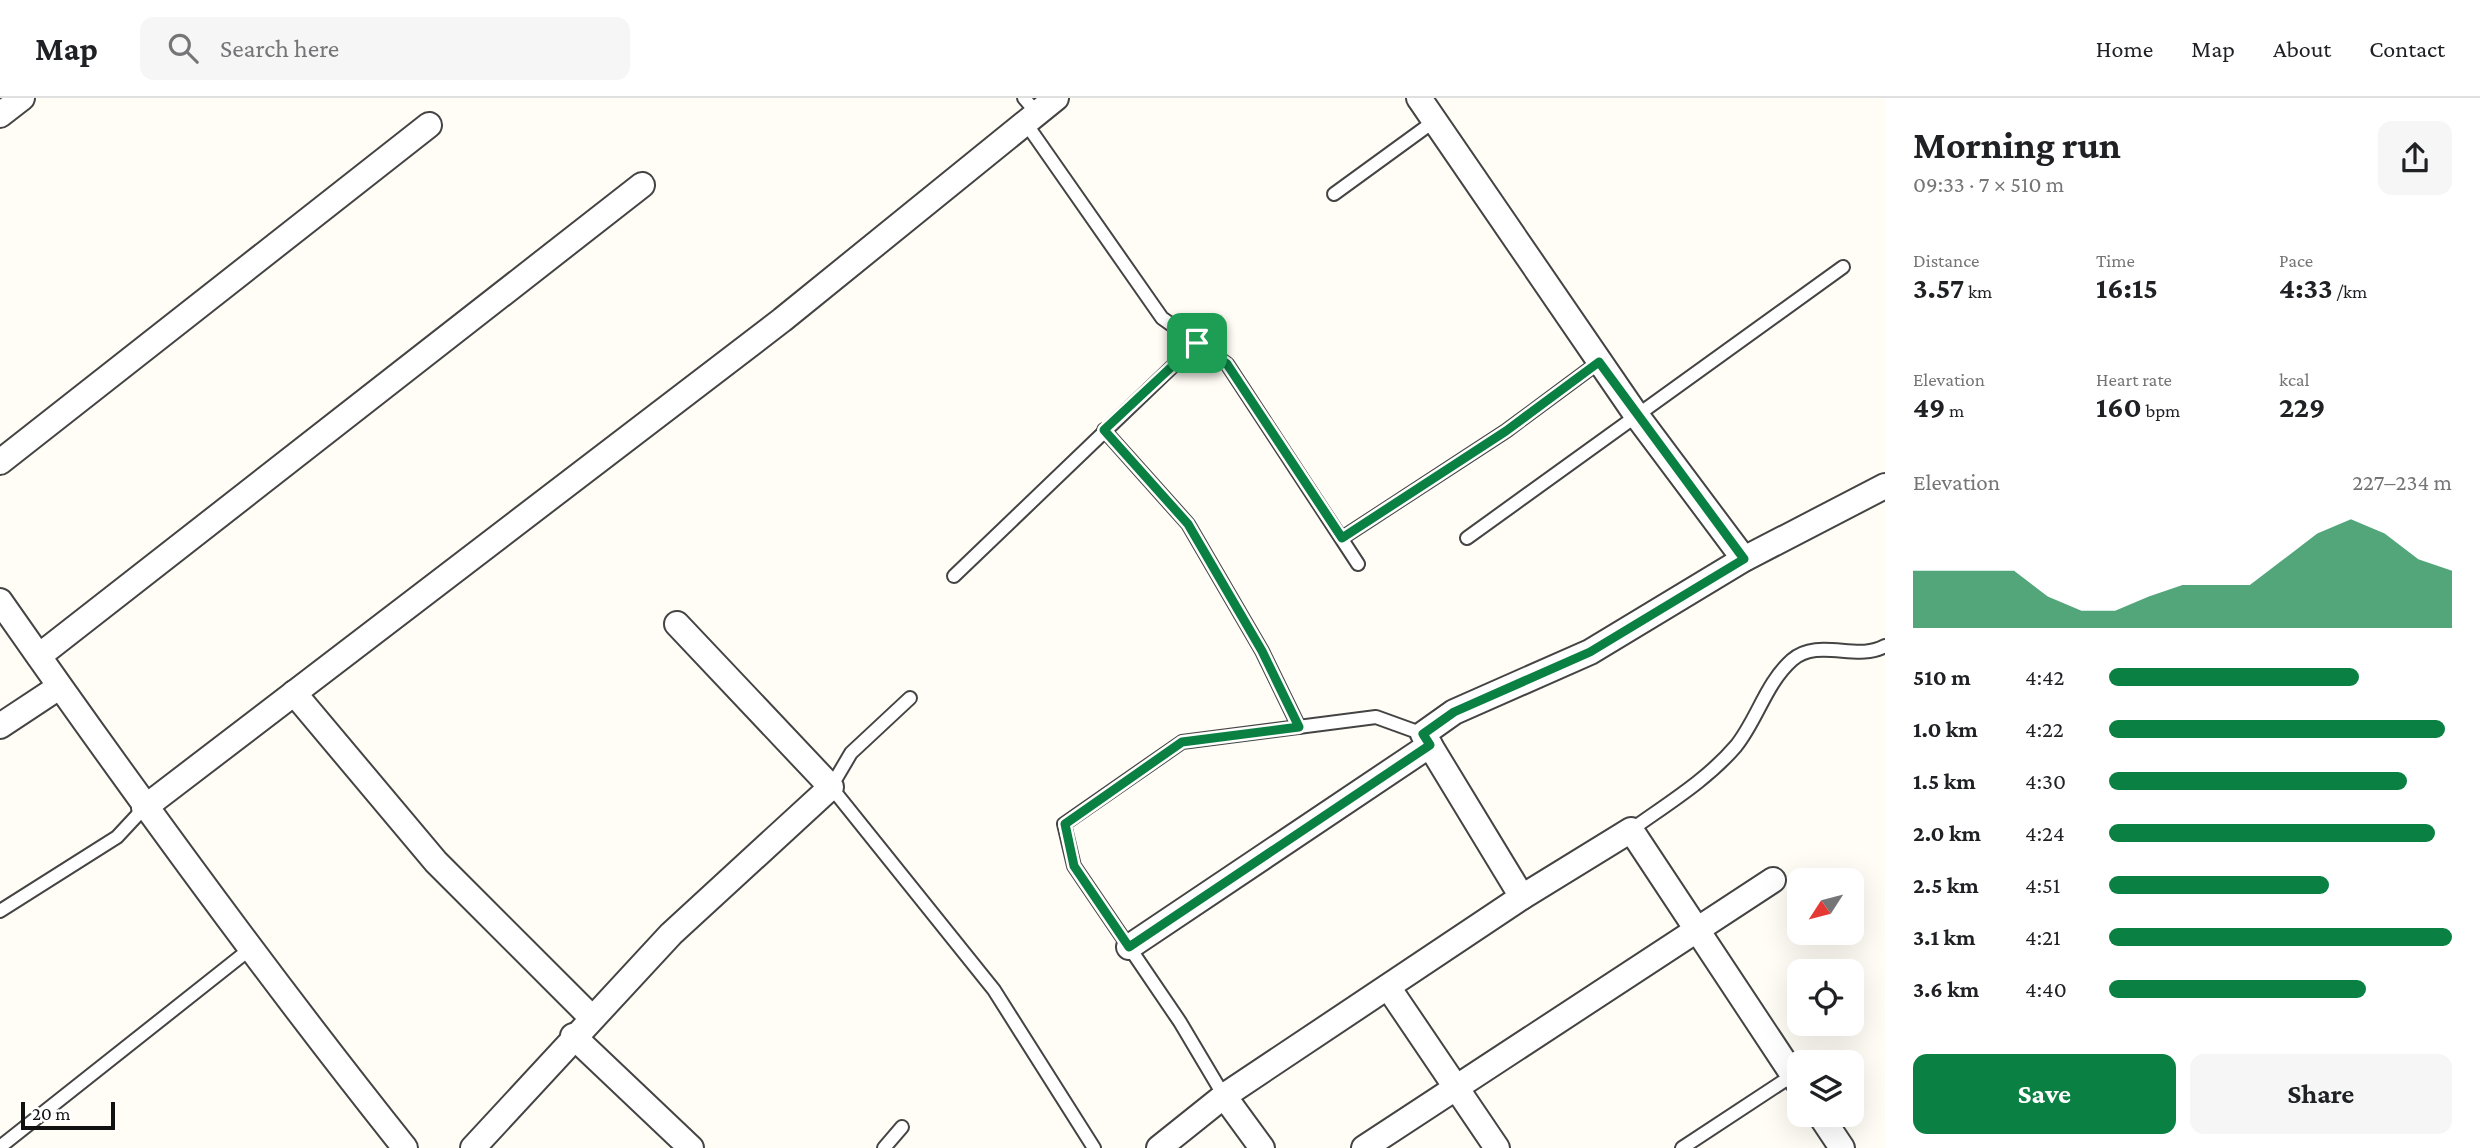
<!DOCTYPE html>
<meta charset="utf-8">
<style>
:root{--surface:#fff;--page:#f6f6f6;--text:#202124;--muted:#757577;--line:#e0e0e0;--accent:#0b8043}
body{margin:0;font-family:"Crimson Pro",serif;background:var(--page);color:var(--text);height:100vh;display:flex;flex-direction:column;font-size:26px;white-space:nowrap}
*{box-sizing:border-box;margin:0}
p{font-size:23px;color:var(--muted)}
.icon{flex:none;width:38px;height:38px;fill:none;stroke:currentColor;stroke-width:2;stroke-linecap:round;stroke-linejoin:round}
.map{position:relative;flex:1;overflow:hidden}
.details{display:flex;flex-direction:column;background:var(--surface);width:595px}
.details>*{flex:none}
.needle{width:46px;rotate:234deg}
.fabs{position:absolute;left:1787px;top:770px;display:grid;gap:14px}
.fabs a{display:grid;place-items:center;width:77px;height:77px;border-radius:14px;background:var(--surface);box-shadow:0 7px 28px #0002;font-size:35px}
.scale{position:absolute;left:21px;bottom:18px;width:94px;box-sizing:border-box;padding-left:7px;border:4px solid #111;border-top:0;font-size:19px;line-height:24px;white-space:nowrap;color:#111;-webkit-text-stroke:5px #fff;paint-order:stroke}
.pin{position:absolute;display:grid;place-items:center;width:60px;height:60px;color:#fff;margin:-30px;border-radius:14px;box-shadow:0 4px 10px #0006}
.round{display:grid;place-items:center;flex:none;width:74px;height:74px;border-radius:14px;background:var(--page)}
.summary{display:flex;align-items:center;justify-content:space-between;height:119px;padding:0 28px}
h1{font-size:38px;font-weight:700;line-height:52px}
.stats{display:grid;grid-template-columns:repeat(3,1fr);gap:10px;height:119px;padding:7px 28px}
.stats div{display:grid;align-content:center}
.stats b{font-size:30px;font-weight:700}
.stats small{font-size:19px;font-weight:400}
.stats p{font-size:19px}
.chart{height:196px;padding:14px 28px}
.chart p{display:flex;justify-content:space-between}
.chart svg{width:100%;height:126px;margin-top:7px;fill:var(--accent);opacity:.7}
.button{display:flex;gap:14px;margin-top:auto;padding:14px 28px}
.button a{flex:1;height:80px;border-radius:14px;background:var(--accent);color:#fff;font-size:28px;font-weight:700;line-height:80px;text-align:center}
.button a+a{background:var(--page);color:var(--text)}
ul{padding:0 28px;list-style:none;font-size:23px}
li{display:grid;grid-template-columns:112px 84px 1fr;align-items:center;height:52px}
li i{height:18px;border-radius:9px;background:var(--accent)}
header{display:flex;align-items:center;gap:42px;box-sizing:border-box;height:98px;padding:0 35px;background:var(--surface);border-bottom:2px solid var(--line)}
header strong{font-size:33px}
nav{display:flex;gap:38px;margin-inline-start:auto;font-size:24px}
.search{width:490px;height:63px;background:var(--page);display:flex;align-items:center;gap:18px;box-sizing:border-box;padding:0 24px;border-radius:14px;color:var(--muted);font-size:26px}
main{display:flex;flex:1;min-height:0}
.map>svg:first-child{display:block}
</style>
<header>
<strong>Map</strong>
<div class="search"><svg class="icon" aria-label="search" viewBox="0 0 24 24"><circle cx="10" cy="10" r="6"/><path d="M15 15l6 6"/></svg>Search here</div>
<nav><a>Home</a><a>Map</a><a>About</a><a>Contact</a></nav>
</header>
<main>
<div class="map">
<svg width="1885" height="1050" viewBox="0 0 1885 1050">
<rect width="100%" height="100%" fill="#fffdf5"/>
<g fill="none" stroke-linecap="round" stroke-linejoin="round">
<defs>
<g id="service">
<path d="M1024 0 1037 15"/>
<path d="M1025 24 1162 220 1227 266 1358 466"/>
<path d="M1334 96 1433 24"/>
<path d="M1104 332 1188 426 1262 553 1299 629"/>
<path d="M1342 440 1506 333 1599 264"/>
<path d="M1467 440 1843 169"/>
<path d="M954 478 1197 245"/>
<path d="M910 600 851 655 831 689 994 892 1094 1050"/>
<path d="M1631 732C1667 706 1707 682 1736 648 1757 622 1766 585 1792 562 1818 539 1858 564 1885 548"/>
<path d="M0 813 117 739 144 710"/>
<path d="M1224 998 1180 924 1074 768 1064 726 1182 644 1376 619 1423 636"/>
<path d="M0 1049 250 851"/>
<path d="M884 1050 902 1029"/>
<path d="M1682 1050 1793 977"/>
</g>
<g id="minor">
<path d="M1419 0 1637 318 1744 461"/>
<path d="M0 17 22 0"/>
<path d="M0 364 429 27"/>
<path d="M0 503C130 689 263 872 405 1050"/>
<path d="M39 558 642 87"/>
<path d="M294 595 436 764 591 919"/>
<path d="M0 628 59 589"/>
<path d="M144 710 782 222 1056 0"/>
<path d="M1522 799 1423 636 1454 614 1590 554 1744 461 1885 388"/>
<path d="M1129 849 1430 647"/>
<path d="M1388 889 1497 1050"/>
<path d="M573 938 691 1050"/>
<path d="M1224 998 1262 1050"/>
<path d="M1820 1017 1842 1050"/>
<path d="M473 1050 671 836 831 689 677 526"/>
<path d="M1159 1050 1224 998 1522 799 1631 732 1799 986"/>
<path d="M1364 1050 1773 782"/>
</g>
</defs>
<!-- service casing -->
<use href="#service" stroke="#444" stroke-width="16"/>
<!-- minor casing -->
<use href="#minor" stroke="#444" stroke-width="28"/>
<!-- service -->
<use href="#service" stroke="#fff" stroke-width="12"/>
<!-- minor -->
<use href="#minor" stroke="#fff" stroke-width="24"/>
</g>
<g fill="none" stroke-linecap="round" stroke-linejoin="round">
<defs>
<path id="route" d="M1197 245 1227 266 1342 440 1506 333 1599 264 1744 461 1590 554 1454 614 1423 636 1430 647 1129 849 1074 768 1065 726 1182 644 1299 629 1262 553 1188 426 1104 332Z"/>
</defs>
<!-- route casing -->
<use href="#route" stroke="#fff" stroke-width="14"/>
<!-- route -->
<use href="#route" stroke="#0b8043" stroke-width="9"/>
</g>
</svg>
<div class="fabs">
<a><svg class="needle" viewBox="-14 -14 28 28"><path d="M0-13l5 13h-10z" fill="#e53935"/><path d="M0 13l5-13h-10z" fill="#757577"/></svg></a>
<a><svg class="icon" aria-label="locate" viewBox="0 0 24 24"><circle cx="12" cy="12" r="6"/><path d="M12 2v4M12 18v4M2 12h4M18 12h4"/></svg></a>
<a><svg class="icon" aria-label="layers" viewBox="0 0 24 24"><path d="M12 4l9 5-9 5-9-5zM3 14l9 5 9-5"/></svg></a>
</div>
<div class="scale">20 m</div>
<div class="pin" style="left:1197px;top:245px;background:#1e9e55"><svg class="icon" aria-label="arrive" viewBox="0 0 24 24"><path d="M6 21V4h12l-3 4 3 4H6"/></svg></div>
</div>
<section class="details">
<div class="summary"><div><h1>Morning run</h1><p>09:33 · 7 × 510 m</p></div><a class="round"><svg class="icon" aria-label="share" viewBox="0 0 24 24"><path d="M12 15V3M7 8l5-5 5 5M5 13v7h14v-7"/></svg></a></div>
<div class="stats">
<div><p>Distance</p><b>3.57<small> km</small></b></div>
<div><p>Time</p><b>16:15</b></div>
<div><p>Pace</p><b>4:33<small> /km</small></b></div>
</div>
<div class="stats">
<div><p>Elevation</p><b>49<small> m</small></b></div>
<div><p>Heart rate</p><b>160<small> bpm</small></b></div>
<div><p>kcal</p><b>229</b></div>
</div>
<div class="chart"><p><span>Elevation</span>227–234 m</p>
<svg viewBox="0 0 160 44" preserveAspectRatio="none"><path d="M0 44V24L10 24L20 24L30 24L40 33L50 38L60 38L70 33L80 29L90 29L100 29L110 20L120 11L130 6L140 11L150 20L160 24V44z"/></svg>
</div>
<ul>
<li><b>510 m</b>4:42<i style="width:73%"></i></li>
<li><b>1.0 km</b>4:22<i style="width:98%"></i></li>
<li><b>1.5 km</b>4:30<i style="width:87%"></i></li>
<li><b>2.0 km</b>4:24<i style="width:95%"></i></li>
<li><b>2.5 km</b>4:51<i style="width:64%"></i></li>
<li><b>3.1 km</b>4:21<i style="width:100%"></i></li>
<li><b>3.6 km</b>4:40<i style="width:75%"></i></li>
</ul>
<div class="button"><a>Save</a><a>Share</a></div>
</section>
</main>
